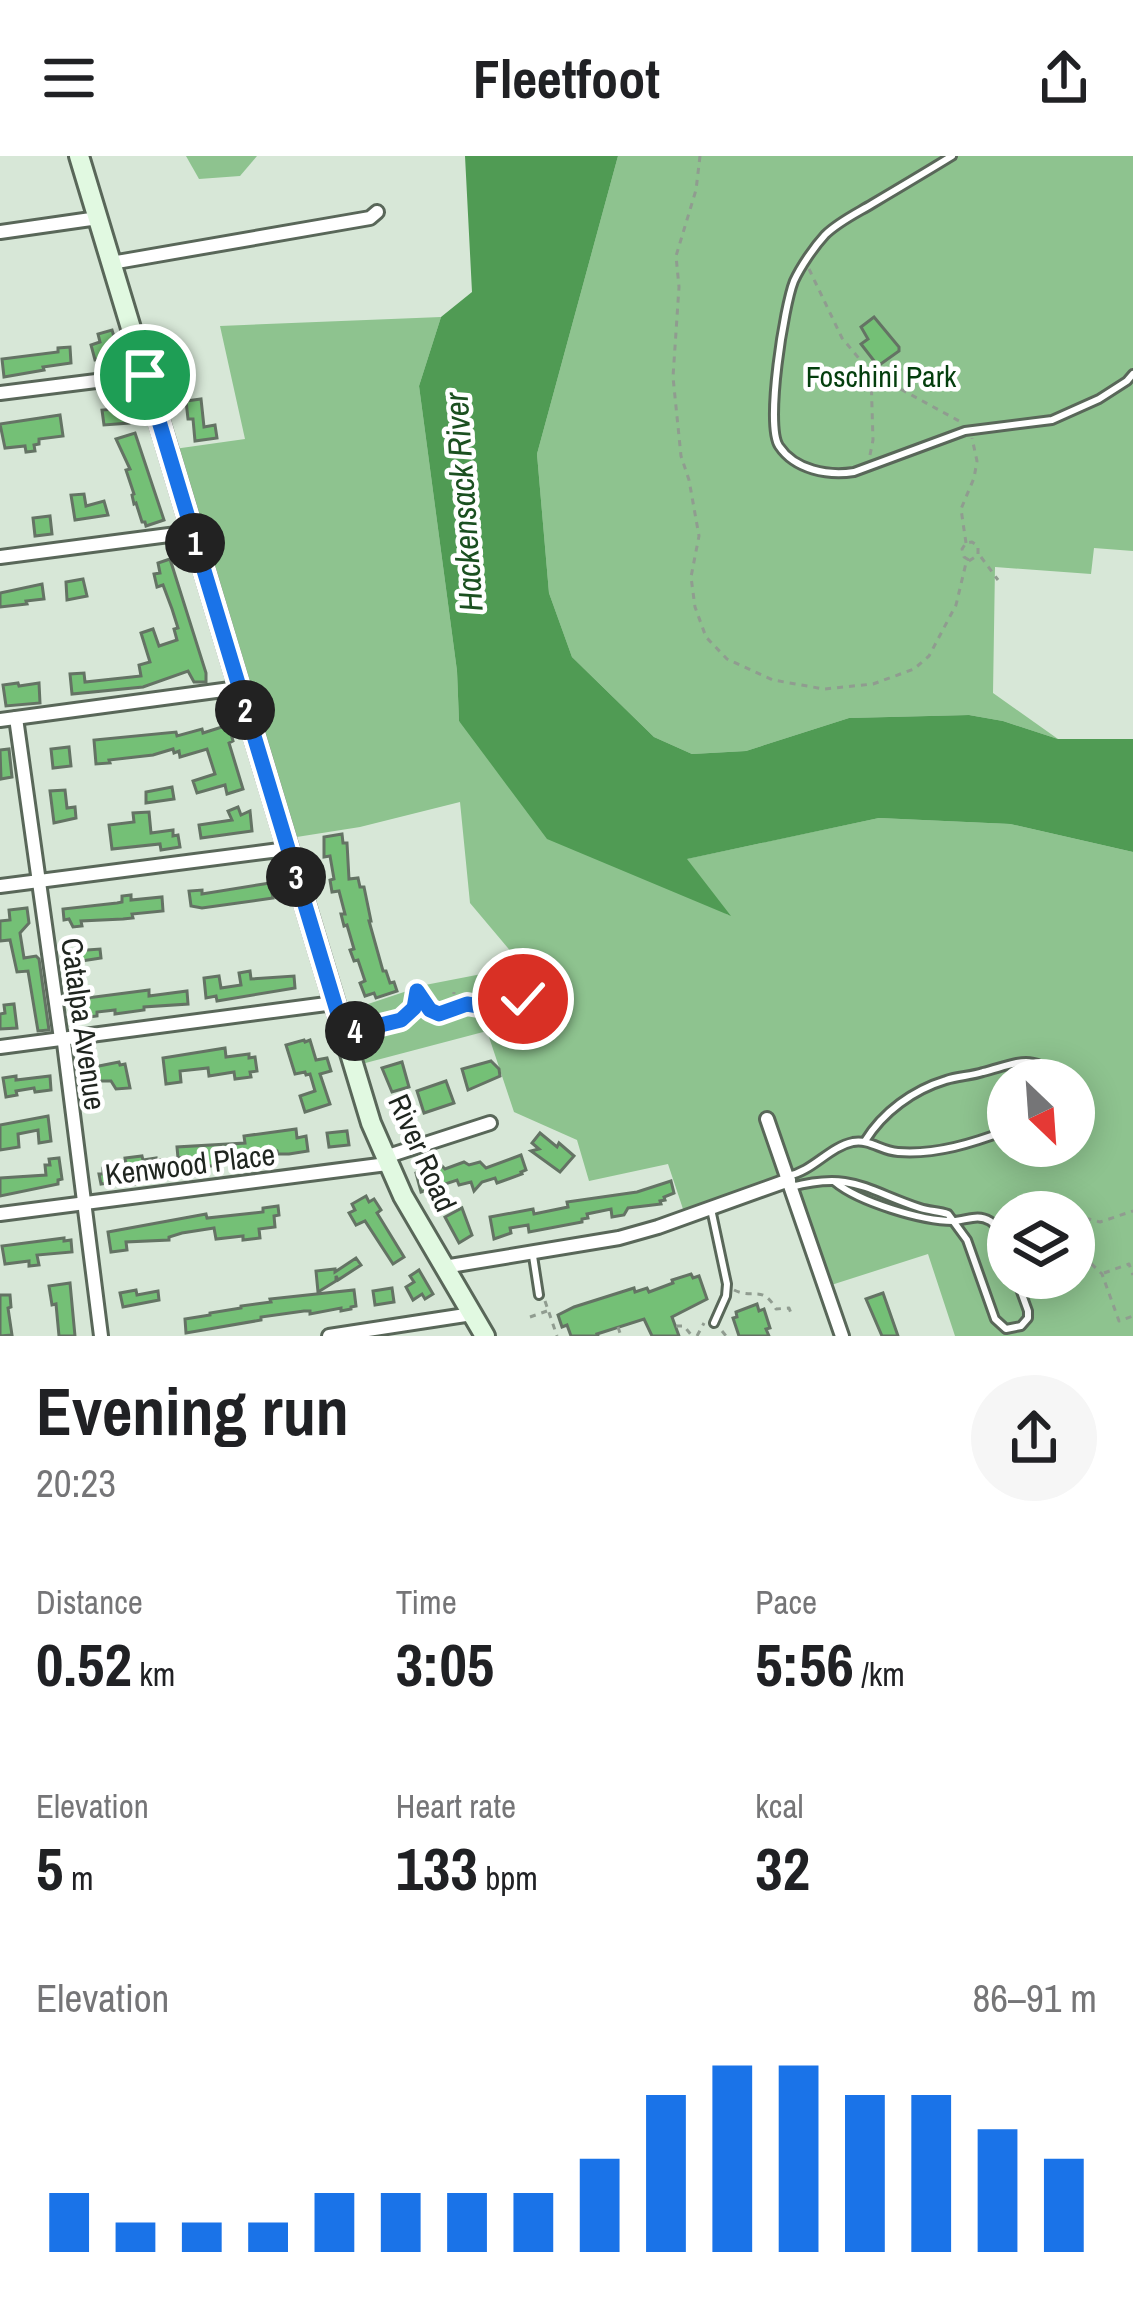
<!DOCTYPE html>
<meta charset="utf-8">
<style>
:root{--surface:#fff;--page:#f6f6f6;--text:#202124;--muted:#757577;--accent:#1a73e8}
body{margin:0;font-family:"Archivo Narrow",sans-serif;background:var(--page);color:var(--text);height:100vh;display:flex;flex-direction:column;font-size:45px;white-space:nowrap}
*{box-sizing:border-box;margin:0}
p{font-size:39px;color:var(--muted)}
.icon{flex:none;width:66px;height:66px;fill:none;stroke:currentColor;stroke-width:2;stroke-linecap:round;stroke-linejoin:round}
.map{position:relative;height:1180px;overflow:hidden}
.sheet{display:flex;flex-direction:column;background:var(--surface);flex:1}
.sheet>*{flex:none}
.needle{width:78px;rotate:155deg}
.buttons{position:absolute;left:987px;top:903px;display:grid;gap:24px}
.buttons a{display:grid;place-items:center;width:108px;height:108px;border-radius:50%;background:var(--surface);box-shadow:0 6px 30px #0003;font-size:60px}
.pin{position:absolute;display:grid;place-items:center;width:102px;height:102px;color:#fff;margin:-51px;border:6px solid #fff;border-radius:50%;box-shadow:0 3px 12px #0007}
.km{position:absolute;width:60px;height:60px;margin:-30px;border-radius:50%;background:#222;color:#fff;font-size:33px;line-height:60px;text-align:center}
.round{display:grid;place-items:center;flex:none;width:126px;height:126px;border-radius:63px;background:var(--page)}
.head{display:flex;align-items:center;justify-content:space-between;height:204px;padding:0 36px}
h1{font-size:66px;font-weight:700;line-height:90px}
.metrics{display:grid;grid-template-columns:repeat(3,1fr);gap:18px;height:204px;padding:12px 36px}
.metrics div{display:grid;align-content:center}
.metrics b{font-size:60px;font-weight:700}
.metrics small{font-size:33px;font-weight:400}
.metrics p{font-size:33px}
.chart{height:336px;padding:24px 36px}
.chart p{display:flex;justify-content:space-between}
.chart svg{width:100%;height:216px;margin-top:12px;stroke:var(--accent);stroke-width:6}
header{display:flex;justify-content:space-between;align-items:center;height:156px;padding:0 36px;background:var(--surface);font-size:54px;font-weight:700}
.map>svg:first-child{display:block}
</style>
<header><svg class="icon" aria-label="menu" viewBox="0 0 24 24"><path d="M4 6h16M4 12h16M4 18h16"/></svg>Fleetfoot<svg class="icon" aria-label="share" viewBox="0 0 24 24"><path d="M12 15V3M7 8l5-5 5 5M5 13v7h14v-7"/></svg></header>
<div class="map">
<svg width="1133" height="1180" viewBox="0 0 1133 1180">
<rect width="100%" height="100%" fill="#d7e7d7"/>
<!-- green -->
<g fill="#8ec38f" fill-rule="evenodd">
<path d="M186 0H257L240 20 199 23Z"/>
<path d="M618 0H1133V395L1094 392 1091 418 995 411 993 537 1058 583 1003 565 969 559 849 562 746 595 692 598 654 581 572 501 549 437 537 298Z"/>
<path d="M441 161 419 230 457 515 459 565 728 759 686 703 879 662 1010 668 1133 696V1180H955L928 1098 825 1131 789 1025 686 1062 668 1008 589 1025 577 984 514 956 487 875 354 910 338 858 425 829 523 810 470 747 460 646 360 671 284 683 167 294 245 283 220 170ZM1008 924H1074V990H1008ZM1008 1056H1074V1122H1008Z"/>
</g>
<!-- water -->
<path fill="#509b54" d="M465 0H618L537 298 549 437 572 501 654 581 692 598 746 595 849 562 969 559 1003 565 1058 583H1133V696L1010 668 879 662 687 703 731 760 547 683 459 565 457 515 419 230 441 161 472 136Z"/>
<!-- building -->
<g fill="#74c076" stroke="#647364" stroke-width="3">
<path d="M874 161 899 191V195L878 210 861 188 868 183 861 171Z"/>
<path d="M112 174 119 197 95 204 91 189 100 186 98 178Z"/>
<path d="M70 191 71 207 43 211 44 214 4 221 2 203 58 196V192Z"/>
<path d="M201 243 204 271 215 269 217 282 195 285 193 263H188L186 245Z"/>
<path d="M128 252 129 267 104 269 102 254Z"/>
<path d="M60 259 63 280 39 283V288L34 289 35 295 26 296 25 290 5 292 0 268Z"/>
<path d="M135 277 164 364 146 370 145 366H142L136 347 134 348 132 339 134 338 126 314 130 313 116 283Z"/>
<path d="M84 338 86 350 104 345 108 359 75 364 71 339Z"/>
<path d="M50 360 52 378 35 380 33 362Z"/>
<path d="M170 403 206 517V526H194L188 515 143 531 72 538 70 518 84 517 85 526 141 520 139 509 150 506 141 477 153 473 159 490 177 484 174 473 178 472 172 453 163 429 157 431 154 418 160 417 158 407Z"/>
<path d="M83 423 87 440 67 444 66 426Z"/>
<path d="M42 428 44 443 26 445 27 448 0 451V437Z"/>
<path d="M18 527 19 530 39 527 40 547 6 550 3 529Z"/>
<path d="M225 570H229L233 585 229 587 243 633 227 638 225 629 197 637 193 625 215 618 207 593 180 601 179 595 174 597 173 593 153 599 109 604 110 607 96 608 94 584 176 576 177 580 202 573 203 577Z"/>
<path d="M69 591 71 610 53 612 51 593Z"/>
<path d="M9 593 12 621 1 623 0 594Z"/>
<path d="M172 631 174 643 146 647V636Z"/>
<path d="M65 634 67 652 75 651 76 662 54 667 50 635Z"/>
<path d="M238 651 241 659 250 655 252 675 201 682 199 669 232 664 228 655Z"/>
<path d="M149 656 151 677 173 674V680L178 679 180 691 161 694 160 688 112 693 109 669 134 666 133 657Z"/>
<path d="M342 678 343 687H347L349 723 358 722 360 731H364L371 765H369L383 815H386L390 827 394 826 397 835 376 842 374 837 365 840 360 827 365 825 358 804 354 805 350 794 354 793 347 769 344 770 341 758H345L339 735 332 736 330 724 334 723 330 700 324 701V681Z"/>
<path d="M270 727 273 742 202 752 191 750 189 735 202 734V738Z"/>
<path d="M131 739V744L162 741 163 755 132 758 133 762 123 763 81 765 82 770 73 771 69 763 64 764 63 753 117 747 122 746V740Z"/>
<path d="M27 752 29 767 20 777 24 802 36 800 39 803 49 874 38 875 28 815 17 816 10 784 0 785V765L10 764 9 754Z"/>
<path d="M100 793 101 802 75 806 74 795Z"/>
<path d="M250 815 251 823 294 820 295 832 217 845 216 840 206 842 204 822 219 820 221 832 241 829 239 817Z"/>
<path d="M149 834V840L187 835 188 848 144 851V854L115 858V854L97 856V860L81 862 79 843Z"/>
<path d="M14 848 17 872 0 873V858L5 857 4 849Z"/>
<path d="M304 884 305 886 310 884 316 904 327 902 331 915 320 918 330 948 305 956 300 940 315 935 310 918 306 919 305 916 295 918 286 889Z"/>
<path d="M225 892 226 901 249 898V902L255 901 257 915 250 916 251 921 235 923 234 916 209 920 208 912 180 915 181 926 166 928 163 902Z"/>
<path d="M491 905 499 913 500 920 468 934 462 913Z"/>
<path d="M119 906 120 909 125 908 130 932 116 933 111 925H91L89 912Z"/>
<path d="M402 906 409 931 392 936 382 912Z"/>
<path d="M16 920V924L50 920 51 934 35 936 34 932 16 935 17 939 6 941 3 922Z"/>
<path d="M446 925 454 947 424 957 417 935Z"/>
<path d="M48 960 51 985 39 987 38 974 18 978 19 991 0 994V969Z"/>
<path d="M296 973 297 982 306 980 308 995 289 998H278L277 995 255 998 256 1002 235 1007 186 1013 185 1001 178 1002 177 991 245 987 244 980Z"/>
<path d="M347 975 349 989 329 991 327 977Z"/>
<path d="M540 977 557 991 559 987 574 1000 560 1016 531 995 539 993 532 987Z"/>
<path d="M521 999 526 1014 521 1016 522 1018 497 1027 495 1022 482 1026 474 1035 471 1026 459 1029 457 1024 421 1036 416 1017 441 1009 445 1013 464 1006 469 1009 480 1006 486 1012Z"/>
<path d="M142 1000 143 1004 156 1002V1005L160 1004 164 1023 128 1029 127 1024 101 1028 99 1018H103V1012L126 1009 125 1002Z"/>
<path d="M59 1002 62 1023 58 1024V1028L0 1040V1022L46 1019 45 1009H50L49 1003Z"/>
<path d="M671 1025 674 1037 664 1041 665 1044 660 1045 661 1048 628 1052 624 1059 612 1061 611 1053 587 1058 588 1062 582 1063V1066L529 1076 528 1069 510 1072 511 1077 494 1083 490 1061 533 1053 534 1058 568 1051 567 1046 637 1036Z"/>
<path d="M366 1040 369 1046 374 1043 381 1054 377 1057 404 1101 393 1108 365 1065 356 1069 349 1057 355 1054 352 1048Z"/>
<path d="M278 1050 279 1059 274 1060 275 1071 259 1073 260 1082 243 1084V1080L216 1083 214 1072 182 1077 169 1081V1084L126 1086 127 1094 111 1096 108 1076 206 1058 207 1062 263 1056V1052Z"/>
<path d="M462 1052 472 1079 459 1087 445 1061Z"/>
<path d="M64 1082V1085L71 1084 72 1096 37 1099 39 1109 29 1110V1105L5 1108 2 1090Z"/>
<path d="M356 1102 361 1109 338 1124 336 1120V1125L318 1136 316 1115 335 1113V1116Z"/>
<path d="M419 1114 433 1138 425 1143 422 1138 413 1144 406 1131 414 1126 410 1120Z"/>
<path d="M691 1118 693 1122 699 1120 707 1143 672 1161 679 1180H652L644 1163 597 1178 598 1180H571L567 1169 562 1171 558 1159 574 1151 634 1132 635 1136 647 1132 649 1136 673 1127 672 1124Z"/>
<path d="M70 1127 75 1180H59L56 1148 52 1149 49 1130Z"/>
<path d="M392 1132 394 1146 375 1149 373 1135Z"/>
<path d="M136 1134 137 1139 158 1135 159 1144 123 1151 120 1137Z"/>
<path d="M354 1134 356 1150 351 1151V1153L341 1155V1152L310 1158V1155H304L261 1161V1164L186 1177 185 1163 210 1159V1157L241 1152V1150L271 1146 270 1143Z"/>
<path d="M883 1137 898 1180H882L866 1143Z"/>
<path d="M0 1139H10L11 1151 8 1152 12 1179 0 1180Z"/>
<path d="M757 1148 759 1155 764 1153 770 1172 766 1173 769 1180H739L733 1162 737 1161 736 1156Z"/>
</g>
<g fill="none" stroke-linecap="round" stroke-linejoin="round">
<defs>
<g id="lane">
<path d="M952 0C926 16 899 32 872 48 857 57 838 66 825 79 814 91 801 110 794 125 784 150 765 269 779 290 795 314 828 320 854 316L965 275 1052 264 1099 243 1127 225 1133 218"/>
<path d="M865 985C883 956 913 934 946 924 958 920 971 920 983 916 1015 908 1034 895 1059 924"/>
<path d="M788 1020C813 1015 829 991 853 986 870 983 881 995 898 996 936 999 973 987 1008 974"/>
<path d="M835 1026C859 1046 922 1065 953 1065 966 1065 977 1057 990 1065 1001 1072 1004 1087 1008 1098"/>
<path d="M791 1031C852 1015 866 1034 920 1052 929 1055 939 1055 948 1058L967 1084 995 1163 1006 1173 1021 1170 1028 1162V1155L1016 1122"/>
<path d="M711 1053 727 1128 726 1140 714 1167"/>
<path d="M533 1100 539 1139"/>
</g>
<g id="street">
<path d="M0 76 98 62"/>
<path d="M111 107 370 62 377 56"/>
<path d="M0 237 144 219"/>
<path d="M0 401 192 376"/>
<path d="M16 562 61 883 64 887 101 1180"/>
<path d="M0 564 238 532"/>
<path d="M0 730 287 693"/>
<path d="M0 891 334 847"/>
<path d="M767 963 842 1180"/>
<path d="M385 1001 490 967"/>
<path d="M0 1058 387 1008"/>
<path d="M444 1111 619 1082 658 1071 789 1024"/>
<path d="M329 1180 472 1158"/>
</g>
<path id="secondary" d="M79 0 371 967 403 1040 485 1180"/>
</defs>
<!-- lane casing -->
<use href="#lane" stroke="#596759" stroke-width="12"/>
<!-- street casing -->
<use href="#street" stroke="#596759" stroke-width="18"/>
<!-- secondary casing -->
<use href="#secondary" stroke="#596759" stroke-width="24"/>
<!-- path -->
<g stroke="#909c90" stroke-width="3" stroke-dasharray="6 6" stroke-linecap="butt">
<path d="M700 0 696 34 676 100 679 131 673 221 681 300 689 324 699 380 691 421 695 451 706 481 727 503 773 524 824 533 873 528 914 513 929 500 956 449 966 407 978 399V390L972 386 966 387 962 393 964 401 969 404"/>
<path d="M809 113 842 182 871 217 961 266"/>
<path d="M870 299 873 284 871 219"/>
<path d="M966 387 961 353 974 322 977 305 972 282"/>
<path d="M981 401 998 424"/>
<path d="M453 850 454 836"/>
<path d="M390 855 394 858 391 863 387 859Z"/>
<path d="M359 874C388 867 413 870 417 835L430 853 438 858 467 848 484 851 516 845 529 836V828L513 815"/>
<path d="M1074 1068 1089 1063 1100 1066 1133 1055"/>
<path d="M1074 1091 1102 1118 1119 1165 1133 1160"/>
<path d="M1104 1117 1129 1108 1133 1119"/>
<path d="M734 1134C754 1144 762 1128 776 1153L789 1152 791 1157"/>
<path d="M545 1145 557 1180"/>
<path d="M530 1161 547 1155"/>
<path d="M676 1170H684L692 1180"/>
<path d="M618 1171 621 1180"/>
<path d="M722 1175 726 1180"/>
<path d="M697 1180 704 1167"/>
</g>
<!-- lane -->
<use href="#lane" stroke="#fff" stroke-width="6"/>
<!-- street -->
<use href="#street" stroke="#fff" stroke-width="12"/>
<!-- secondary -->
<use href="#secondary" stroke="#e1f9e1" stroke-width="18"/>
</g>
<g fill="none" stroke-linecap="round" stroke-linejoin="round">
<defs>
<path id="route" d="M145 219 344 878 401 864 414 852 417 835 430 854 439 858 467 848 484 851 523 843"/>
</defs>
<!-- route casing -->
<use href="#route" stroke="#fff" stroke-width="24"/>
<!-- route -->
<use href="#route" stroke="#1a73e8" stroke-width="15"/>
</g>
<g text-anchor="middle" stroke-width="9" stroke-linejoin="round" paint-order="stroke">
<!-- park labels -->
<g font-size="30" fill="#043e0d" stroke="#fff">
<text x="881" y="231">Foschini Park</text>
</g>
<!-- street labels -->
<g font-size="30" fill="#1f251f" stroke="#fff">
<text transform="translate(83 868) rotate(82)" y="10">Catalpa Avenue</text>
<text transform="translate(422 997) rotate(66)" y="10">River Road</text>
<text transform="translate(190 1009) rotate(-7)" y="10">Kenwood Place</text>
</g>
<!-- water labels -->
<g font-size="33" font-style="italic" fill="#1b5020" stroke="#fff">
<text transform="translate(463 346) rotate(-94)" y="12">Hackensack River</text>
</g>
</g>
</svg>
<div class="buttons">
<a><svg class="needle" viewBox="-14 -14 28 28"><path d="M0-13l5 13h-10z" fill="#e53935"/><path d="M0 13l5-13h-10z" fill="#757577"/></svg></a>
<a><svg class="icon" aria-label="layers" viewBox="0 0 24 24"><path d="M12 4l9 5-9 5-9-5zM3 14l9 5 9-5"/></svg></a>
</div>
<div class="pin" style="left:145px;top:219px;background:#1e9e55"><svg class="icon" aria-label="arrive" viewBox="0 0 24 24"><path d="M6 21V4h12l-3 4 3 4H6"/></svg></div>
<div class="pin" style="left:523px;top:843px;background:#d93025"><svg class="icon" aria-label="check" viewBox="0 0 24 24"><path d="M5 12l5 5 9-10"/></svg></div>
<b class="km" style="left:195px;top:387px">1</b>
<b class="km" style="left:245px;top:554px">2</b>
<b class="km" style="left:296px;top:721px">3</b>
<b class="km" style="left:355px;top:875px">4</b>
</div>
<section class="sheet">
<div class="head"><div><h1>Evening run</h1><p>20:23</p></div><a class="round"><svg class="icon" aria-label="share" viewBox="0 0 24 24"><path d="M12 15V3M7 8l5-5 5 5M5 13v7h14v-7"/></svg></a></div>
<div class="metrics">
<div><p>Distance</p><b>0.52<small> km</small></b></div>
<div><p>Time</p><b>3:05</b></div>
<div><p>Pace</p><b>5:56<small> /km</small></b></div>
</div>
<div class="metrics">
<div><p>Elevation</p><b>5<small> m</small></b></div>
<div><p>Heart rate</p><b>133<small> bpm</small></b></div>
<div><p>kcal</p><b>32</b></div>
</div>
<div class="chart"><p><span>Elevation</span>86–91 m</p>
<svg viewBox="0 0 160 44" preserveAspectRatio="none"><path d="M5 44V32M15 44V38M25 44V38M35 44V38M45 44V32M55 44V32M65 44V32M75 44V32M85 44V25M95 44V12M105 44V6M115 44V6M125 44V12M135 44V12M145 44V19M155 44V25"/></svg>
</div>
</section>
